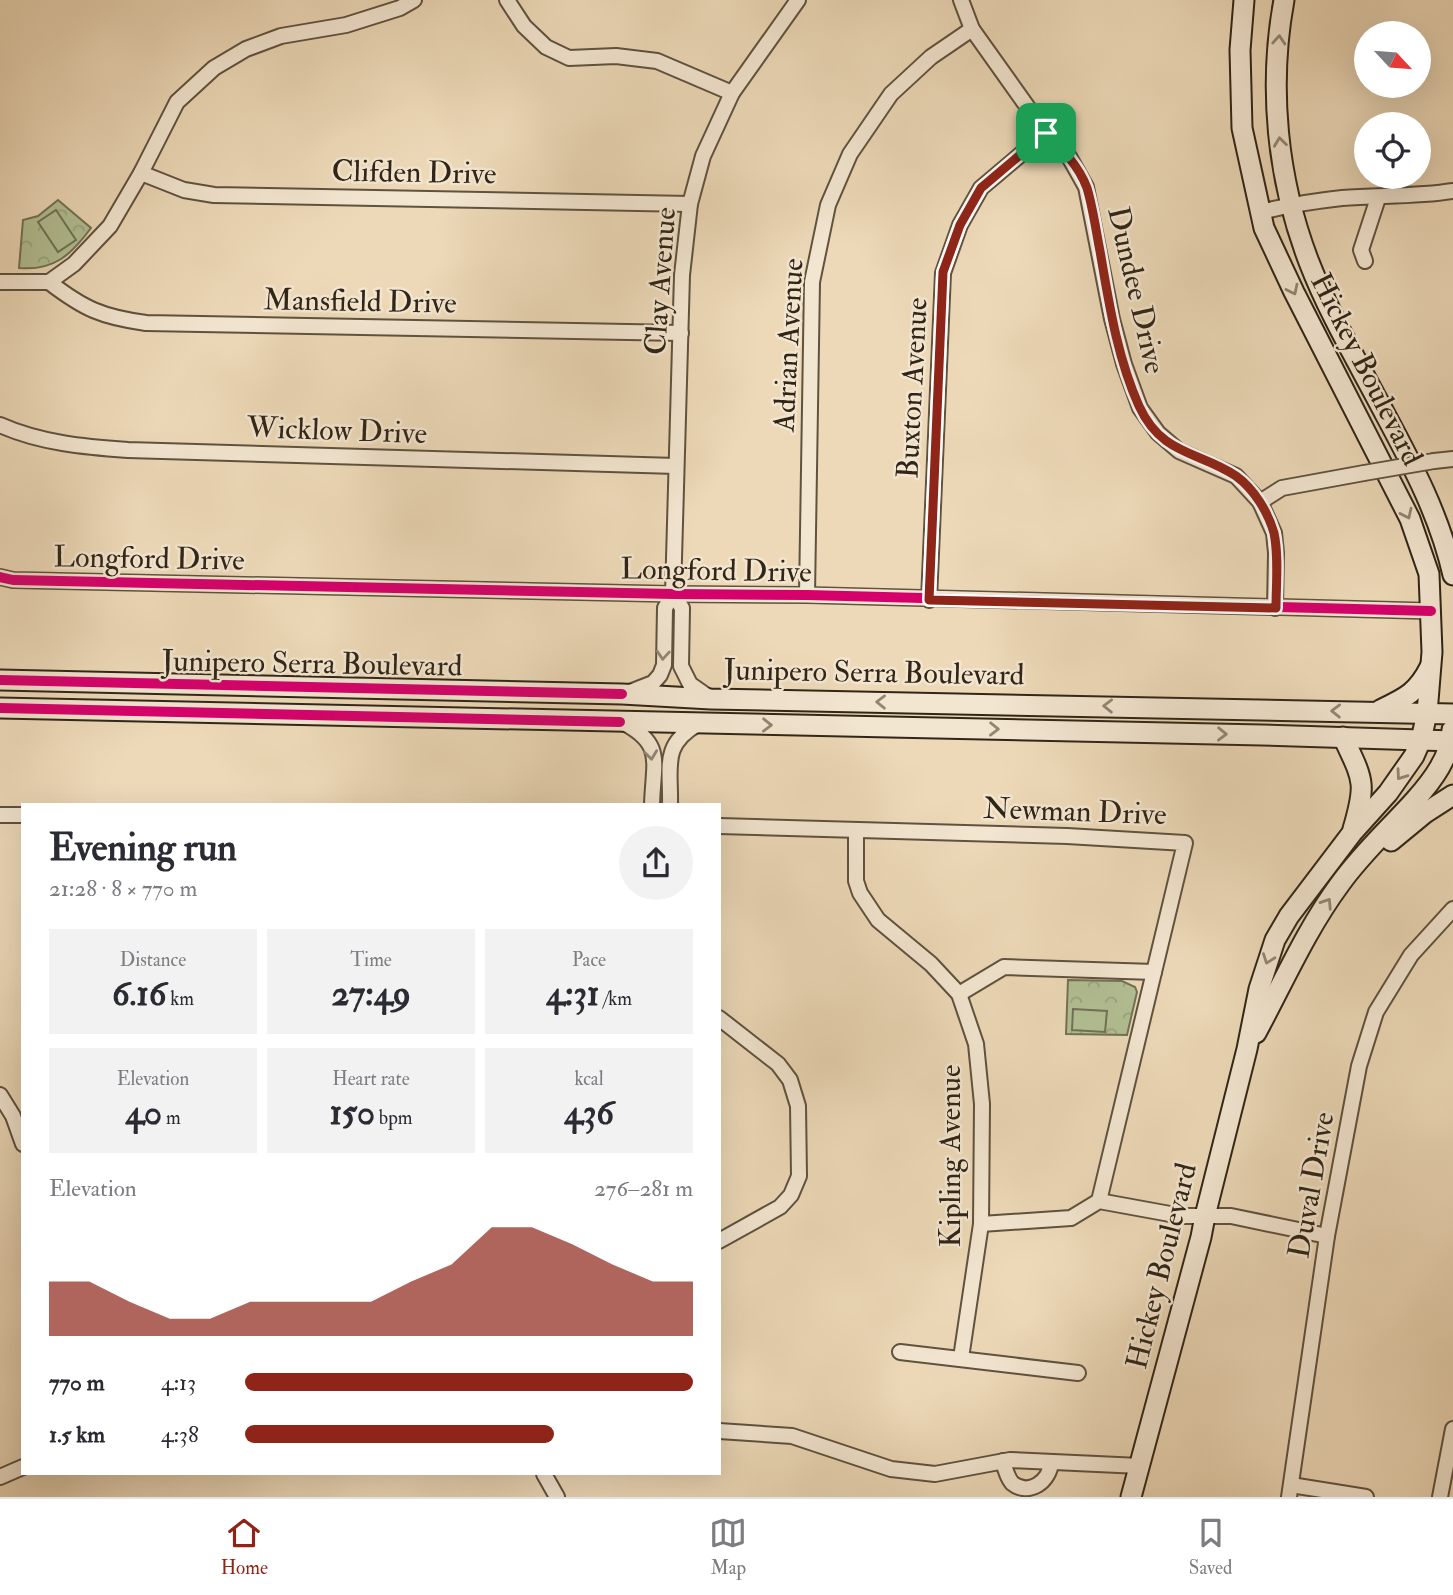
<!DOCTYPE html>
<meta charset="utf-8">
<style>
:root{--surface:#fff;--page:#f2f2f3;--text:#2b2b33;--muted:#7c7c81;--line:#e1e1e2;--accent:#8f2418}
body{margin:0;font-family:"IM FELL Double Pica",serif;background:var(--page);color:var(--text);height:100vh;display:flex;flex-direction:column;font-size:26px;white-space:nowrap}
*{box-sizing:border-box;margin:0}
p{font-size:23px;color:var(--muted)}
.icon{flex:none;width:38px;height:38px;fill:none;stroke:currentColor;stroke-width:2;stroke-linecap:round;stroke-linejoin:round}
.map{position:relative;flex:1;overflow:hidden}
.details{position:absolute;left:21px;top:803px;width:700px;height:672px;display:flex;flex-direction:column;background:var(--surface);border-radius:0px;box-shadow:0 7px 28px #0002}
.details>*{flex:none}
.needle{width:46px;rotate:116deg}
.buttons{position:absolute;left:1354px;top:21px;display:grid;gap:14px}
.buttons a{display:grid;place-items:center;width:77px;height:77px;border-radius:50%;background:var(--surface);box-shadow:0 7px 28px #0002;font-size:35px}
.pin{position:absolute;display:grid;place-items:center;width:60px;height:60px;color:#fff;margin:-30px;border-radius:14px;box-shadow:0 4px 10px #0006}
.round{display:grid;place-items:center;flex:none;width:74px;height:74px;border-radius:37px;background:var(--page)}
.headline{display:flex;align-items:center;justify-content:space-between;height:119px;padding:0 28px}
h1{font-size:38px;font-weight:700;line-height:52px}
.stats{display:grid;grid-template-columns:repeat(3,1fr);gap:10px;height:119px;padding:7px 28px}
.stats div{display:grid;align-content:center;border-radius:0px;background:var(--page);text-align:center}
.stats b{font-size:35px;font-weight:700}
.stats small{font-size:19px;font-weight:400}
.stats p{font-size:19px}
.chart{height:196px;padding:14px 28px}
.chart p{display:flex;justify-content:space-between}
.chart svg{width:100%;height:126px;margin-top:7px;fill:var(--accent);opacity:.7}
ul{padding:0 28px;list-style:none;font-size:23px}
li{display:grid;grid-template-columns:112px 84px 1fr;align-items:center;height:52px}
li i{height:18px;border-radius:9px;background:var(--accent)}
.dock{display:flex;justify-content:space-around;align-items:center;height:98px;border-top:2px solid var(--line);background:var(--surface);font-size:19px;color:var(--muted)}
.dock a{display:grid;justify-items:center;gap:4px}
.dock .active{color:var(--accent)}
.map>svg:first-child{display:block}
</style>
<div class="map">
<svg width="1453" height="1497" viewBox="0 0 1453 1497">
<defs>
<pattern id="park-crowns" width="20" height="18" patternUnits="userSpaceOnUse" patternTransform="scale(1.75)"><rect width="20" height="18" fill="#b2c094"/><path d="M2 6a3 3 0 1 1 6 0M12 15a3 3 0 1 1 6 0" fill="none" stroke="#99a57f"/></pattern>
</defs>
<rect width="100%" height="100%" fill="#edd9b8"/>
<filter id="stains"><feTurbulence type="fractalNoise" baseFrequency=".00286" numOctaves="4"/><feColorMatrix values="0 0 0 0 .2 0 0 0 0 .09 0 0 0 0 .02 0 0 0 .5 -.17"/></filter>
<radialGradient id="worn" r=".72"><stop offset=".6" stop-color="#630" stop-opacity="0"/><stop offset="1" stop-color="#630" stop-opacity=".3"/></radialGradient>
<!-- park -->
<g fill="url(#park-crowns)" stroke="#717256" stroke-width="2">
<path d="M58 200 91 228C71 255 54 271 19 268L23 220 38 216Z"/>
<path d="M1068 980 1122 981 1135 987 1137 992 1127 1035 1066 1034Z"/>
</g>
<!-- garden -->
<g fill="#b2c094" stroke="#717256" stroke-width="2">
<path d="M56 210 76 240 58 252 38 222Z"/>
<path d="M1073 1009 1107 1011 1105 1032 1072 1030Z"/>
</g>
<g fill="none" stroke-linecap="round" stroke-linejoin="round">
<defs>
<g id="street">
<path d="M507 0 524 26 546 47 569 58 616 56 657 61 732 93"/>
<path d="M961 0 972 29 1046 133 1068 155 1086 187 1112 319 1124 364 1140 408 1158 433 1179 451 1236 476 1260 502 1274 533 1276 553 1275 608"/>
<path d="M141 173 184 190 214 195 690 204"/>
<path d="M1261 212C1288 205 1315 201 1342 198 1379 195 1416 197 1453 191"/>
<path d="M1365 261 1361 250 1378 198"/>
<path d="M0 282H49L74 264 110 226 141 173 177 102 214 68 246 49 281 36 346 25 400 8 414 0"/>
<path d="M49 282C84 309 102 317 146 323L681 333"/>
<path d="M0 425C40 443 85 447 128 450L676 466"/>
<path d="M1434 461 1453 459"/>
<path d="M1260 502 1282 488 1364 473"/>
<path d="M0 577 13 580 673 594 807 595 1431 611"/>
<path d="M673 594 682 608 681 666 690 684 710 698"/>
<path d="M807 595 812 282 828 205 850 154 891 94 931 57 972 29"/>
<path d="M929 600 943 273 960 225 981 188 1046 133"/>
<path d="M630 692 653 683 660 675 664 665 665 608 673 594 682 275 690 204 703 156 732 93 798 0"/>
<path d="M622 722C665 744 653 762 652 805"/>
<path d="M670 805C671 767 661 745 698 724"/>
<path d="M0 815H23"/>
<path d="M719 826 1067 836 1185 843 1099 1201"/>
<path d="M856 830V881L860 893 878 920 931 964 959 994 976 1044 982 1104 981 1224 961 1358"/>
<path d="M959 994 1004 967 1154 972"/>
<path d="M719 1018 778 1064 790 1080 798 1106 799 1176 791 1195 780 1207 719 1241"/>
<path d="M0 1095 13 1116 23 1144"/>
<path d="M981 1224 1071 1218 1099 1201 1181 1216H1231L1327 1236"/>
<path d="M900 1352 1078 1373"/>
<path d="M719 1431 792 1436 891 1469 935 1474 1010 1460 1140 1466"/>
<path d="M1003 1461C1005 1469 1007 1477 1012 1483 1029 1497 1050 1481 1051 1462"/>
<path d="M544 1474 557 1497"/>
<path d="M0 1477 23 1467"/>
<path d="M1291 1485 1366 1497"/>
<path d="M1289 1497 1327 1236 1359 1066 1376 1012 1411 955 1453 909"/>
<path d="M1440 1497 1453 1429"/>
</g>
<g id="secondary">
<path d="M1284 0C1268 87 1277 179 1309 262 1329 314 1359 364 1385 414 1413 466 1440 517 1453 575"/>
<path d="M0 680 622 694 711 699 1453 714"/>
<path d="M0 708 1262 735 1453 741"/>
<path d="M1380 710C1405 698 1417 693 1430 667"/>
<path d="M1343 737C1363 780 1367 782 1353 829"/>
<path d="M1391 841 1425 813 1453 795"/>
<path d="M1256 1033C1283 983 1306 930 1340 884 1362 853 1390 828 1415 800 1433 780 1450 757 1452 730"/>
<path d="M1131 1497 1201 1237 1205 1216 1247 1049 1259 989 1275 940 1289 916 1352 833 1388 793 1414 756 1421 740 1427 713 1432 652 1429 574 1410 519 1294 292 1264 228 1242 128 1240 50 1244 0"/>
</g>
</defs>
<!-- street casing -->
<use href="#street" stroke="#5f523f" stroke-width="18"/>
<!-- secondary casing -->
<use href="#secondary" stroke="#302517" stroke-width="23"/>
<!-- street -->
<use href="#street" stroke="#f3e6d1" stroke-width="14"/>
<!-- secondary -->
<use href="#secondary" stroke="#f3e6d1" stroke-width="19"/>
<defs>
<path id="street-bridge" d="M1364 473 1434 461"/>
</defs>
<!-- street-bridge casing -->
<use href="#street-bridge" stroke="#5f523f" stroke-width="18" stroke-linecap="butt"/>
<!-- street-bridge -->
<use href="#street-bridge" stroke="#f3e6d1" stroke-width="14"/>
<defs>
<g id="cycleway">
<path d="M0 577 13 580 673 594 807 595 1431 611"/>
<path d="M0 680 622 694"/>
<path d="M0 708 620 722"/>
</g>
</defs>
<!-- cycleway casing -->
<use href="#cycleway" stroke="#f3e6d1" stroke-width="15"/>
<!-- cycleway -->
<use href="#cycleway" stroke="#d6006c" stroke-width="10"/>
</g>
<!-- one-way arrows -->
<defs><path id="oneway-chevron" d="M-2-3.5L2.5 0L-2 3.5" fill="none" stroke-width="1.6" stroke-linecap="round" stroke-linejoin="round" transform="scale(1.75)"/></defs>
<g stroke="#928674">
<use href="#oneway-chevron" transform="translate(1279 40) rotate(-86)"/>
<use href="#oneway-chevron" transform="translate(1280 142) rotate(-97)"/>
<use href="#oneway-chevron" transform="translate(1293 290) rotate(64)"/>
<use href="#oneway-chevron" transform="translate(1407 514) rotate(65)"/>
<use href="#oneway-chevron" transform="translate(663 655) rotate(94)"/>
<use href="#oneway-chevron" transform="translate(881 702) rotate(-179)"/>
<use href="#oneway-chevron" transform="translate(1108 706) rotate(-179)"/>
<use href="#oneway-chevron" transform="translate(1336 711) rotate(-179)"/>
<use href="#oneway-chevron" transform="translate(767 725) rotate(1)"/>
<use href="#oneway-chevron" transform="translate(994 729) rotate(1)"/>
<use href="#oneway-chevron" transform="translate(1222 734) rotate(1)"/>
<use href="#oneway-chevron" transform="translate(651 755) rotate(83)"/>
<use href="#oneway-chevron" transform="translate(1401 775) rotate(125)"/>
<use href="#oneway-chevron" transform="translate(1327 903) rotate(-57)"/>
<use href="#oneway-chevron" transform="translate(1268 959) rotate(110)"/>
</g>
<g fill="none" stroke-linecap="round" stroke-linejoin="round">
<defs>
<path id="route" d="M1046 133C1062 149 1079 166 1087 188 1093 208 1096 231 1100 251 1109 303 1117 357 1139 406 1162 456 1199 451 1236 476 1254 489 1268 512 1274 533 1279 557 1276 584 1276 608L929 600 943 272 960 225 981 188Z"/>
</defs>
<!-- route casing -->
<use href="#route" stroke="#fff" stroke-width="14"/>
<!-- route -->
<use href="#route" stroke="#8f2418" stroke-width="9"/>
</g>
<g text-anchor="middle" stroke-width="5" stroke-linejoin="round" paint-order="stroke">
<!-- street labels -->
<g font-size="30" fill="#302517" stroke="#f3e6d1">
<text transform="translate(414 172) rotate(1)" y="10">Clifden Drive</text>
<text transform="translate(660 281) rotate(-86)" y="10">Clay Avenue</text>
<text transform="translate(1137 290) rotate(77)" y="10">Dundee Drive</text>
<text transform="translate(360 301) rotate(1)" y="10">Mansfield Drive</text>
<text transform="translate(788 345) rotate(-87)" y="10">Adrian Avenue</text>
<text transform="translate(1367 369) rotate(63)" y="10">Hickey Boulevard</text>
<text transform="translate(912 388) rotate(-87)" y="10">Buxton Avenue</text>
<text transform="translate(337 430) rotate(2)" y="10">Wicklow Drive</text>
<text transform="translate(149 558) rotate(1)" y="10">Longford Drive</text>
<text transform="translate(716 570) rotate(1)" y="10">Longford Drive</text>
<text transform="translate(312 663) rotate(1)" y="10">Junipero Serra Boulevard</text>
<text transform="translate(874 672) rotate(1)" y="10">Junipero Serra Boulevard</text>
<text transform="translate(1075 811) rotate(2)" y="10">Newman Drive</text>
<text transform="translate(950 1156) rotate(-90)" y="10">Kipling Avenue</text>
<text transform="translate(1311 1185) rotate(-80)" y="10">Duval Drive</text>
<text transform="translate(1161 1266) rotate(-76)" y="10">Hickey Boulevard</text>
</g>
</g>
<rect width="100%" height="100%" filter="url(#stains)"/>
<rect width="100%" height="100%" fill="url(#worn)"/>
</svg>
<div class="buttons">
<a><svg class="needle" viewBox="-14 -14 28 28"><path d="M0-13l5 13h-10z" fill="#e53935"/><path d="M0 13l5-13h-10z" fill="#7c7c81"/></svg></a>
<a><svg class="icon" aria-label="locate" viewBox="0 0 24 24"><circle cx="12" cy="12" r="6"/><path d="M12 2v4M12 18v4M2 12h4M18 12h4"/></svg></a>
</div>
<div class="pin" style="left:1046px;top:133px;background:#1e9e55"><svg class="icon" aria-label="arrive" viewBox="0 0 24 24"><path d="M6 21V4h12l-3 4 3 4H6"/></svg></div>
<section class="details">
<div class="headline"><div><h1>Evening run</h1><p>21:28 · 8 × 770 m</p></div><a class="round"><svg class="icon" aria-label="share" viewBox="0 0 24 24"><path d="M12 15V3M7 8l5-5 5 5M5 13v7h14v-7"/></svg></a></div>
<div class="stats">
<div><p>Distance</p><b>6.16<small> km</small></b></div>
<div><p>Time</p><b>27:49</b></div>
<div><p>Pace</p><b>4:31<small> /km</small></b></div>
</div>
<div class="stats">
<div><p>Elevation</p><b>40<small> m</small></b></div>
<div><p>Heart rate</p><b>150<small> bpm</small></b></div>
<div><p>kcal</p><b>436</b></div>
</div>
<div class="chart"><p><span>Elevation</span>276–281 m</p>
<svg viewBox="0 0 160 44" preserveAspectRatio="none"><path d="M0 44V25L10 25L20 32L30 38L40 38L50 32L60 32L70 32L80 32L90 25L100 19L110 6L120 6L130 12L140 19L150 25L160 25V44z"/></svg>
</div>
<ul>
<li><b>770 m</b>4:13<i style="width:100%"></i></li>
<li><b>1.5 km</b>4:38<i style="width:69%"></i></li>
</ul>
</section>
</div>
<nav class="dock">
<a class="active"><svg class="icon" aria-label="home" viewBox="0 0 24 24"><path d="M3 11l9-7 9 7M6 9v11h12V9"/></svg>Home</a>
<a><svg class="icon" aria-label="map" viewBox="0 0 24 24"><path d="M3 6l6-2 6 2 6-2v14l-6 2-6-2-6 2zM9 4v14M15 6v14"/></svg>Map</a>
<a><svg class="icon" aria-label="saved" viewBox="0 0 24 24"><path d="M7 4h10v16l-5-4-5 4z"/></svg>Saved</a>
</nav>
